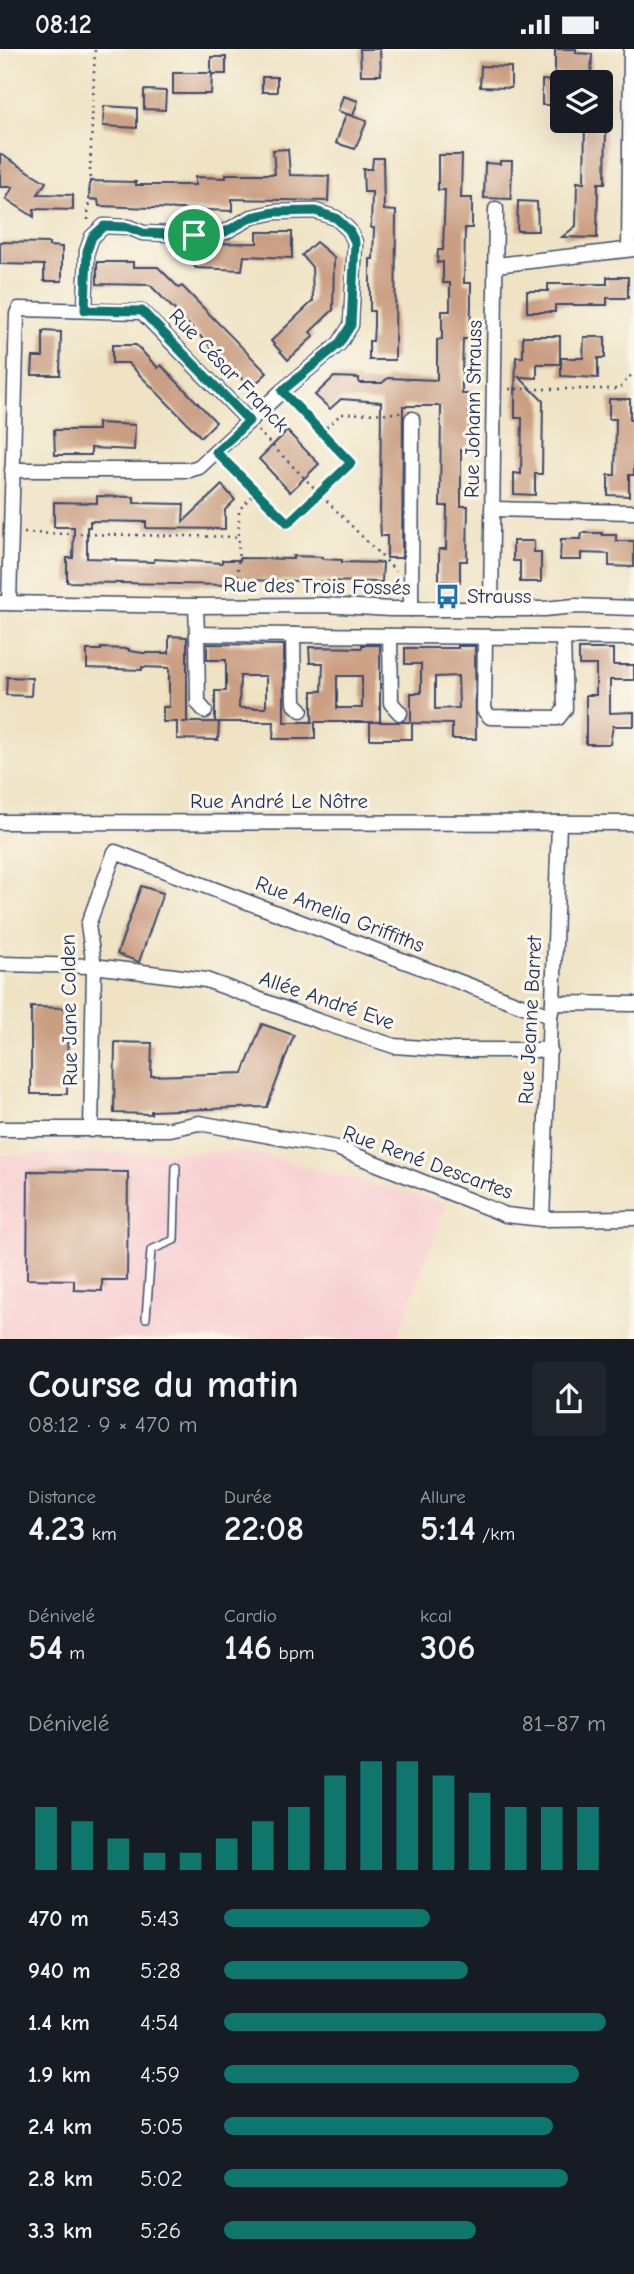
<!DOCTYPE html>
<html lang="fr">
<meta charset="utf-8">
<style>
:root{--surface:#171b24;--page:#20242c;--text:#f1f3f6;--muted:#9ea1a6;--accent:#0f766e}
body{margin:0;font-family:"Comic Neue",sans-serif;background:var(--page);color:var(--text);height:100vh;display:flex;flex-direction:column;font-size:26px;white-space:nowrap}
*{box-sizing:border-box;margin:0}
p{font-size:23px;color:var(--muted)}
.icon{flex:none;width:38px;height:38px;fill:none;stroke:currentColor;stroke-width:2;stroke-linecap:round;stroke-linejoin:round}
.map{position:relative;height:1290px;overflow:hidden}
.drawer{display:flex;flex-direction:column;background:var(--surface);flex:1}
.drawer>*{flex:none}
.controls{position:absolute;left:550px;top:21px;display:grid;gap:14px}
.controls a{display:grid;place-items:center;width:63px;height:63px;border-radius:7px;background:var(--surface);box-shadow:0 7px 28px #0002;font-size:35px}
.pin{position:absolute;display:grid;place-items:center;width:60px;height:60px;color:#fff;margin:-30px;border:4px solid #fff;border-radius:50%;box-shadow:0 2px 7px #0007}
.round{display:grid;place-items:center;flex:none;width:74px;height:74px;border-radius:7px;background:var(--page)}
.summary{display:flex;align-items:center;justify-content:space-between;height:119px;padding:0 28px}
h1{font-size:38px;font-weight:800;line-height:52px}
.metrics{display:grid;grid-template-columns:repeat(3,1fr);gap:10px;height:119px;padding:7px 28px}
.metrics div{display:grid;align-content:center}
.metrics b{font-size:35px;font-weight:800}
.metrics small{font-size:19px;font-weight:400}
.metrics p{font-size:19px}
.chart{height:196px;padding:14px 28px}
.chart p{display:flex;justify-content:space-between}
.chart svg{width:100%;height:126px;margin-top:7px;stroke:var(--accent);stroke-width:6}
ul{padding:0 28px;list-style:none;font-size:23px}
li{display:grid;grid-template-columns:112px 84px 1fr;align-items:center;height:52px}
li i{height:18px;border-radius:9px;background:var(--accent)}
.status{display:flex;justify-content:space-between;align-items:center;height:49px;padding:0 35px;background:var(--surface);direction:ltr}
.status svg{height:19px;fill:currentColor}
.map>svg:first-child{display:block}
</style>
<div class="status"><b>08:12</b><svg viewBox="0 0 49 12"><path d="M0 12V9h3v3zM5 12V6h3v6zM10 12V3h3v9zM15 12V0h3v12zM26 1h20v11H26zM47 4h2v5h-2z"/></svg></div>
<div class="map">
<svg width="634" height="1291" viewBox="0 0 634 1291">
<rect width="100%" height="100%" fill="#fbf7ec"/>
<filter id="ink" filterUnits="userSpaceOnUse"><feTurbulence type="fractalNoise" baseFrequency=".0143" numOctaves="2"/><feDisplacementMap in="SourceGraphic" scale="14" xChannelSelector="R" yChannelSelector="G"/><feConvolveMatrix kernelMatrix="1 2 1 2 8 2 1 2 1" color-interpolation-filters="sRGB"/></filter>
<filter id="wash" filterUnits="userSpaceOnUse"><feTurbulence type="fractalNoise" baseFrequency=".00686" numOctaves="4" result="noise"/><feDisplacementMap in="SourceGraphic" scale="28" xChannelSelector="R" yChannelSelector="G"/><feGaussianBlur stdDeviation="1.57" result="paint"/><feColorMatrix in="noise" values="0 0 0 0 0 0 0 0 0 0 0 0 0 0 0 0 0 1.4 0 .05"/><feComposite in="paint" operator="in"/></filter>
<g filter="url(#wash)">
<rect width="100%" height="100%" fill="#efe3c4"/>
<!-- built -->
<path fill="#f7cfd1" d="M245 1102 447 1155 397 1290H0V1106Z"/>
<g id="blocks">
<!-- building -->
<g fill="#ca9e82" fill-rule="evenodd">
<path d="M360 0H380L381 26H361Z"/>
<path d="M555 0H576V4L592 5 591 27 555 25Z"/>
<path d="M211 8H226V25H212L211 45H173V24H211Z"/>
<path d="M481 17 511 18V39L480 38Z"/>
<rect x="262" y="28" width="15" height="15"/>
<path d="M542 31 554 32 553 56H542Z"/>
<path d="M144 41 166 42 165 61 144 60Z"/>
<path d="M343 47 358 52 353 67 338 62Z"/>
<path d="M104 57 137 59V79L103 77Z"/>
<path d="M346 65 367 72 355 100 336 94Z"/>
<path d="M585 72H599V78H606L605 134H598L597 189 562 188 576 177 577 133 584 134Z"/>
<path d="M288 100 290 126 329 127 328 152 232 150V162L99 157 98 151 89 150 90 132 136 133V136H195V128L226 129V125H275L273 101Z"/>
<path d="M0 105 46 133 38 145 73 146V161L34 160V168L6 150 13 138H0Z"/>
<path d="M438 106H462L461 149H472V179H465L464 234H471V255L470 290H463L462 325V345H469V401H461V457H468L467 512H460V533L439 532V500H446L447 457H440L441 357H403L402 509H387V487H381L380 469 381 353 341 350 330 360 315 346 334 328 359 329V334H382L388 329 437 331V291L442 290V262H450V234H443V213L437 214 438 201H443L445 141H438Z"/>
<path d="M373 109H383L384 161 396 162 395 311H369V292H373L374 277V262H370V210H373L374 179H371L372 143H364L363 120H372Z"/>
<path d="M500 112H512L511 150 484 149 485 114 500 115Z"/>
<path d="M518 152 537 153 538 182H517Z"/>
<path d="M257 183H292V209L244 207 242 221 196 219 176 195 257 194Z"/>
<path d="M0 193 49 194V197L62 198V232H44V216L0 215Z"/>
<path d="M316 193 334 208 333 261 310 283 314 287 288 311 271 292 313 252 312 218 302 206Z"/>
<path d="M97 213H133V218H158L179 239 182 237 267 324 251 339 150 236 97 235Z"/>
<path d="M607 228H628V249H607V256H555V263H527V242H548V235H607Z"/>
<path d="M43 282 61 283 60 326H32L33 308H43Z"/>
<path d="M523 287H560V315H537V329L519 328 543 352 542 425H535V446L514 445V424L521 425 522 369H515V348L516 308H523Z"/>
<path d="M584 288H605V309H598V329L561 327V309H583Z"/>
<path d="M112 296H136L158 319 161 316 216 373 201 388 128 314H112Z"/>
<path d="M609 350H630V371H634V426H629V447L608 446V426H615L616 370H609Z"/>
<path d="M98 374 135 376 134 401 91 399V406H55L54 381H98Z"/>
<path d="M287 382 319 415 290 443 259 410Z"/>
<path d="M222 436 235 451 225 461V480L146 479V473L90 472V478H87V509L116 510V512L154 513V510L222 514V511H240V509L293 510V507L323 508V510L342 511V513L383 514 382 533 236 531 230 532V536L67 533V509H73L74 478H54V453L97 454V447L134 448V454L184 455 183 473Z"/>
<path d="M582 484H602V486H616V492H634V518L609 517V505L581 504V511H560L561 490H581Z"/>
<path d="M513 492H534V503H541V533H520V512H513Z"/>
<path d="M169 587 187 588V673H182H219L218 691 177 690V673H163V658H169V619L142 618V621L87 619V601H101V599L129 600V602L143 604H169Z"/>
<path d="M207 595 284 596V673H312V642H322L323 614H310L309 598 362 599V596H380V673H315V690H273L274 673H215V642H226V611H207ZM240 627H266V659H239ZM337 627H362V659H337Z"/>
<path d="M458 597H475L476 690H452V675L412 674V690H370V673H411V644H421V615H405V599H458ZM458 627 459 659 435 660V628Z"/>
<path d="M579 600H613V616H634V631H610V664L634 663V677H613L610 695H586V646H596V616H579Z"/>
<path d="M7 628 32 629 31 647 6 646Z"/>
<path d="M141 837 163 844 139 913 117 905Z"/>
<path d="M31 958 68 959 67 1045H31Z"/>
<path d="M262 975 294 986 267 1058 151 1062V1065L114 1064 115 993 152 994 151 1027 243 1024Z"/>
<path d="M28 1122 128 1123 127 1231H102V1242L74 1241V1231L27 1230Z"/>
</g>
</g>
</g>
<g filter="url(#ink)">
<use href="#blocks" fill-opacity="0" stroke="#3b4a6d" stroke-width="2"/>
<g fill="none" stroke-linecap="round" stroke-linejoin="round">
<defs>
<path id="lane" d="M146 1269 151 1201 174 1191 176 1118"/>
<g id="street">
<path d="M629 200 631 0"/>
<path d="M496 216 634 200"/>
<path d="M12 421H189L199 418 282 342 339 295 351 276 355 193 349 181 336 169 315 162 275 163 252 168 225 183 194 186 143 184 128 178 104 177 92 188 87 202 85 261"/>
<path d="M492 460 634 463"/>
<path d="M0 554 196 557 324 556 390 560H544L575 557 634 559"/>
<path d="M9 554 17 265 19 260 142 263 249 372"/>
<path d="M196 557 197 585 634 589"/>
<path d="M411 560 412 370"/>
<path d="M491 561 496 160"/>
<path d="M197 585 198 654 205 662"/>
<path d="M293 586 294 654 301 661"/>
<path d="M390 587 391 654 400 664"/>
<path d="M485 589 484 661 490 668 558 669 565 660 563 589"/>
<path d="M0 773 634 774"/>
<path d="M0 915 94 917 206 931 321 973 394 997 453 1001H550"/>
<path d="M553 954 634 955"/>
<path d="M0 1080H170L199 1074 337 1099 506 1166 542 1170 634 1169"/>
<path d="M91 1081 94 917 88 876 115 803 550 967"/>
<path d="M542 1170 550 967 553 954 559 774"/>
</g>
</defs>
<!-- lane casing -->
<use href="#lane" stroke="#3b4a6d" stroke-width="10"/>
<!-- street casing -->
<use href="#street" stroke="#3b4a6d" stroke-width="17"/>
<!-- path -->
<g stroke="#3b4a6d" stroke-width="2.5" stroke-dasharray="2 5" stroke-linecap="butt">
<path d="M88 171 95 0"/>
<path d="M509 340H619L634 323"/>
<path d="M258 382 396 522"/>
<path d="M321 383 341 365 401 364"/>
<path d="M227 414 288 474 351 414 292 352"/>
<path d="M24 484 238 488"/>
<path d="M238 542 239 461 255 443"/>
</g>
<!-- lane -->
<use href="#lane" stroke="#fff" stroke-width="7"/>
<!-- street -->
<use href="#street" stroke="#fff" stroke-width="14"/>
</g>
</g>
<g fill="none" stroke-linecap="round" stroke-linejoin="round" filter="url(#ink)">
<defs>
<path id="route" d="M315 162 336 169 349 181 355 193 351 276 339 295 282 342 351 414 288 474 216 403 249 372 142 262 85 261 87 202 92 188 104 177 128 178 143 184 194 186 225 183 252 168 275 163Z"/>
</defs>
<!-- route casing -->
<use href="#route" stroke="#fff" stroke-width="14"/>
<!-- route -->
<use href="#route" stroke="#0f766e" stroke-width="9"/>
</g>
<!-- icons -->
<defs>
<symbol id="bus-bare" viewBox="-9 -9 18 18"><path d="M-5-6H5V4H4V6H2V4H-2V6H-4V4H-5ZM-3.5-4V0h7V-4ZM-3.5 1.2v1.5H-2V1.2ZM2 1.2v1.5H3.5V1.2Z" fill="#1f6fb2" stroke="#fbf7ec" stroke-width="2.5" paint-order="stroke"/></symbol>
</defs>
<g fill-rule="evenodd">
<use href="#bus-bare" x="430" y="530" width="35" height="35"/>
</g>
<g text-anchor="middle" stroke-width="6" stroke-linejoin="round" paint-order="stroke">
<!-- street labels -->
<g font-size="21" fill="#1b2f5e" stroke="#fbf7ec">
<text transform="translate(229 321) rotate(46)" y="7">Rue César Franck</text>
<text transform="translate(473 360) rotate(-89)" y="7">Rue Johann Strauss</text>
<text transform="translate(317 537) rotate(1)" y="7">Rue des Trois Fossés</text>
<text x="279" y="759">Rue André Le Nôtre</text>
<text transform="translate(340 865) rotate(21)" y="7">Rue Amelia Griffiths</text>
<text transform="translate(327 951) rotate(19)" y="7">Allée André Eve</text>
<text transform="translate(69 961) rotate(-91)" y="7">Rue Jane Colden</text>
<text transform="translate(530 971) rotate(-87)" y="7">Rue Jeanne Barret</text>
<text transform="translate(428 1113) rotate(20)" y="7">Rue René Descartes</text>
</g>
<!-- poi labels -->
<g font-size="21" fill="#1b2f5e" stroke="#fbf7ec" text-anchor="start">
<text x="467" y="554">Strauss</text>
</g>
</g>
</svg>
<div class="controls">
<a><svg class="icon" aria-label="layers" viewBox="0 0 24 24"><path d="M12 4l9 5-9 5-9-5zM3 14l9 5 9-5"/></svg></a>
</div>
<div class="pin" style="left:194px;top:186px;background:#1e9e55"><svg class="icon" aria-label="arrive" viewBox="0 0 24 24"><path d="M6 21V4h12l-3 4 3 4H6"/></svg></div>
</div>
<section class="drawer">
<div class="summary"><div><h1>Course du matin</h1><p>08:12 · 9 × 470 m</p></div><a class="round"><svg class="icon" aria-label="share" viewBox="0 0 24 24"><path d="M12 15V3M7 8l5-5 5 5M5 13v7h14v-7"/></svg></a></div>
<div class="metrics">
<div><p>Distance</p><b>4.23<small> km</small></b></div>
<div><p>Durée</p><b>22:08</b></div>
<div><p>Allure</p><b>5:14<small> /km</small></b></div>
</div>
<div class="metrics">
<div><p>Dénivelé</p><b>54<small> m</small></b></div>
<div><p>Cardio</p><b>146<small> bpm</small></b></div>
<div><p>kcal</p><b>306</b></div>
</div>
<div class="chart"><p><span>Dénivelé</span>81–87 m</p>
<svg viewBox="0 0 160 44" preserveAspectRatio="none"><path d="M5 44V22M15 44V27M25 44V33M35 44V38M45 44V38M55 44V33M65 44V27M75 44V22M85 44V11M95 44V6M105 44V6M115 44V11M125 44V17M135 44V22M145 44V22M155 44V22"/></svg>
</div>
<ul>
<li><b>470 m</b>5:43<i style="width:54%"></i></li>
<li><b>940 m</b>5:28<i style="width:64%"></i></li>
<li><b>1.4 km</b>4:54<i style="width:100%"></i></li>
<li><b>1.9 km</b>4:59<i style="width:93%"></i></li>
<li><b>2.4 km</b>5:05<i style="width:86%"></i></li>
<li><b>2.8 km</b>5:02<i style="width:90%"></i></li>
<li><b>3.3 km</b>5:26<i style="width:66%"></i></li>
</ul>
</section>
